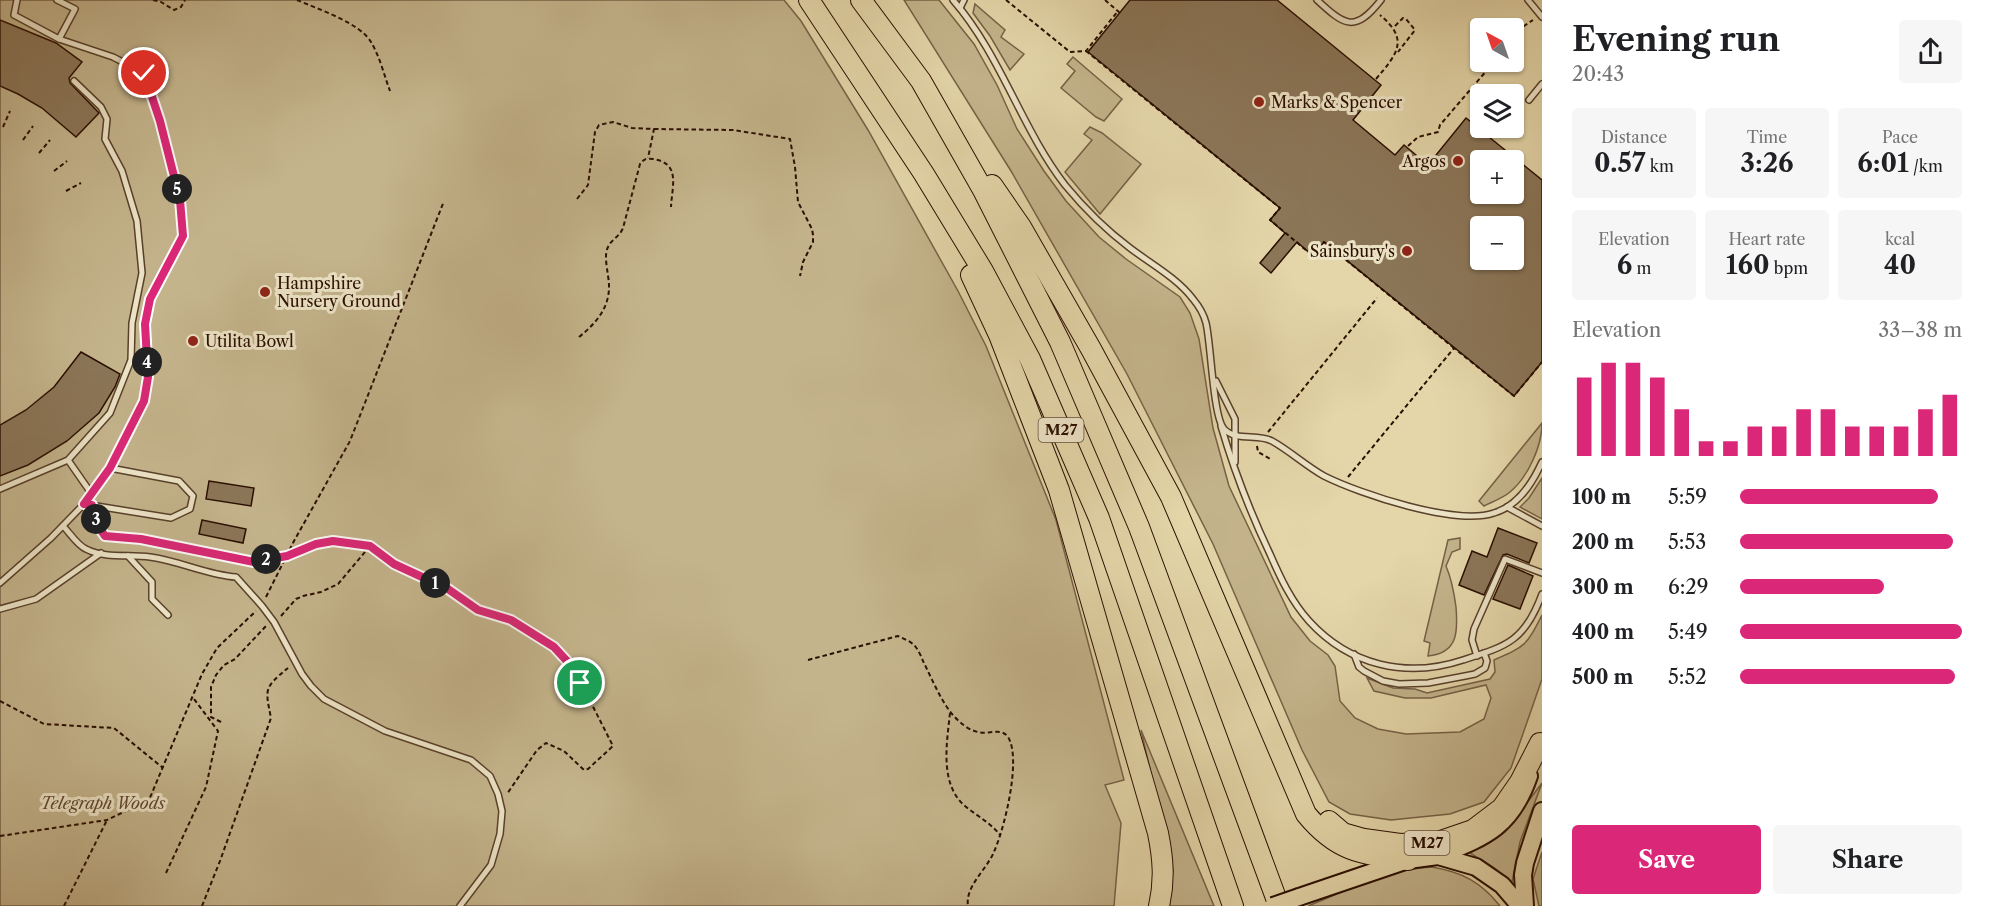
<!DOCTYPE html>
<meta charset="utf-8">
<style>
:root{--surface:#fff;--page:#f6f6f6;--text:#202124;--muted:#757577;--accent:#db2777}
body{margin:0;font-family:"Libre Caslon Text",serif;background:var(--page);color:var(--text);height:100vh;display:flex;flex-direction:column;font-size:22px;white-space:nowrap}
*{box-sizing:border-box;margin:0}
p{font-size:20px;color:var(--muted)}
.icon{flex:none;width:33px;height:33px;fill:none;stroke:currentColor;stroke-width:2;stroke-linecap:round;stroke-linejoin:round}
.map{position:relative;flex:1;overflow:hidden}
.side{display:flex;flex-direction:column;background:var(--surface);width:450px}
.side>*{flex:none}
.needle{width:39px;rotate:320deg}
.fabs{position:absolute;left:1470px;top:18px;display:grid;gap:12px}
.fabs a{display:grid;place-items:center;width:54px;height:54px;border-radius:6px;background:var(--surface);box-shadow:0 2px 4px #0004;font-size:30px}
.pin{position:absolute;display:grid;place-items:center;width:51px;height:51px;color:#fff;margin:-26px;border:3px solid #fff;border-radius:50%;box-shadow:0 2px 6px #0007}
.km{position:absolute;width:30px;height:30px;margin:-15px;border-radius:50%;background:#222;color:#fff;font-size:16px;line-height:30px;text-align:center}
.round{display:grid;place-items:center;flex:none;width:63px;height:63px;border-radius:6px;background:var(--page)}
.summary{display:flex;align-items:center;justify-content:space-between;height:102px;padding:0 30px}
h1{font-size:33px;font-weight:700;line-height:45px}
.metrics{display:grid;grid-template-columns:repeat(3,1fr);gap:9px;height:102px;padding:6px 30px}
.metrics div{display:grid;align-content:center;border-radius:6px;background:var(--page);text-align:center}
.metrics b{font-size:26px;font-weight:700}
.metrics small{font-size:16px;font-weight:400}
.metrics p{font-size:16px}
.chart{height:168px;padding:12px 30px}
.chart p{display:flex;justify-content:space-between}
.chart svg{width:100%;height:108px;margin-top:6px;stroke:var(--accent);stroke-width:6}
.button{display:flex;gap:12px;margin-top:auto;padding:12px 30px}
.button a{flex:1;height:69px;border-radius:6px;background:var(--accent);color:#fff;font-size:24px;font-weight:700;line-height:69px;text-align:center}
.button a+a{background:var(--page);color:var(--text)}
ul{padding:0 30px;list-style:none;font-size:20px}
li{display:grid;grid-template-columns:96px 72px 1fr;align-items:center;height:45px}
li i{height:15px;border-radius:8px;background:var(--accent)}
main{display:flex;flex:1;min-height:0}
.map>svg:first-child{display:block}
</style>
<main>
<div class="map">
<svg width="1542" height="906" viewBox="0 0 1542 906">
<rect width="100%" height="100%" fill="#e4d6a9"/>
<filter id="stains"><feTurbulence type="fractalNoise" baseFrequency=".00333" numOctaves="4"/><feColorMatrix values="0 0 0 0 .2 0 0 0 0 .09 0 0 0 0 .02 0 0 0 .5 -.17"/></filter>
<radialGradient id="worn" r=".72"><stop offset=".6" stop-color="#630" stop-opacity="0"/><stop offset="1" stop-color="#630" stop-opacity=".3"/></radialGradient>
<!-- green -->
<g fill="#c4b48c" stroke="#776146" stroke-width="1.5">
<path d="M0 0H784L801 21 868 130 958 291 986 346 1056 520 1124 780 1105 785 1121 823 1114 906H0Z"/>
<path d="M904 0H939L974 44 997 85 1017 129 1044 171 1066 201 1099 237 1126 259 1180 297 1190 313 1199 339 1213 428 1229 486 1291 617 1310 641 1328 655 1335 666 1340 701 1355 718 1378 729 1406 734 1460 732 1484 719 1491 698 1486 685 1431 698H1405L1374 691 1367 678 1393 688 1415 689 1427 693 1490 679 1495 672 1494 660C1526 646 1526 646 1542 615V679L1511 768 1484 802 1450 814 1391 820 1350 814 1329 802 1302 750 1213 544 1127 374 1011 171Z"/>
<path d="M975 4 1005 30 1001 37 1024 54 1010 70 990 36 973 13Z"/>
<path d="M1073 57 1122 99 1104 121 1096 117 1061 88 1075 71 1067 64Z"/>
<path d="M1090 127 1102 133 1141 164 1100 214 1065 172 1092 140 1084 134Z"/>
<path d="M1542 423C1542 446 1528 477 1510 492 1503 498 1492 502 1484 506L1479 501Z"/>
<path d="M1542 478V519L1520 507 1529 498Z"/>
<path d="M1460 538V549L1452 552 1446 566C1452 580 1454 592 1456 607 1458 632 1458 653 1428 656L1430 643 1424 641 1448 540Z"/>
<path d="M1141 730 1214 906H1166L1173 870Z"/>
<path d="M1542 783 1520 842 1512 882 1493 867 1470 853 1505 832Z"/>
<path d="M1542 852V906H1539L1533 879Z"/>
<path d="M1432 867C1462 872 1481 882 1500 906H1308C1348 890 1388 869 1432 867Z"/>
</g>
<!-- building -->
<g fill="#8b7658" stroke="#2a0e00" stroke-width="1.5" fill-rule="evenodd">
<path d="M1130 0H1277L1381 85 1353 120 1395 155 1404 145 1428 165 1466 118 1475 125 1480 118V128H1497L1489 137 1542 180V362L1514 396 1324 242 1313 256 1297 242 1271 273 1260 263 1285 233 1270 220 1280 208 1088 52ZM1480 160H1514V194H1480ZM1480 226H1514V260H1480Z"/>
<path d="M0 20 56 43 82 62 69 78 70 83 99 113 76 137 42 108 18 94 0 86Z"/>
<path d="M81 352 120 374 115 387 99 413 67 441 28 465 0 476V425L26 410 54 387Z"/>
<path d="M209 481 254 488 251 506 206 499Z"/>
<path d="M202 520 246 529 243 543 199 534Z"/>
<path d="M1498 528 1537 543 1529 563 1507 554 1503 555 1484 595 1459 585 1472 551 1487 557Z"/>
<path d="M1508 565 1533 576 1520 609 1493 599Z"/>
</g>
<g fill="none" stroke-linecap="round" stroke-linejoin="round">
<defs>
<g id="lane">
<path d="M57 0 75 9 59 39"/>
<path d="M953 0C1001 55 1021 128 1065 185 1084 208 1106 230 1130 248 1151 264 1177 278 1193 299 1198 305 1204 315 1206 323 1211 343 1213 417 1224 429 1237 442 1257 433 1272 441 1290 451 1306 466 1324 476 1360 494 1456 526 1494 513 1518 506 1532 484 1542 462"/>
<path d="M1317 0C1345 26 1355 33 1381 0"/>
<path d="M1528 0 1542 17"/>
<path d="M960 8 964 0"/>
<path d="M1529 100 1542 84"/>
<path d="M1216 381 1235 419V462"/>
<path d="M1221 426C1234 470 1250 512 1270 554 1280 577 1291 601 1309 621 1349 665 1406 679 1463 660 1507 646 1525 641 1542 594"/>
<path d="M68 460 91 493"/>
<path d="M0 489 68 460 110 413 131 360 132 323 142 273 137 221 122 171 105 139 107 119 101 107 74 81"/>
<path d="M84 504 171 518 190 509 193 496 179 481 110 468"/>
<path d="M1507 507 1542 526"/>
<path d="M63 526C70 533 77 545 86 549 105 559 130 554 150 557 180 561 207 575 236 577L262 606 274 622 302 674 311 686 324 699 385 731 471 760 490 776 498 794 502 811 500 834 491 865 460 906"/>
<path d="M128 556 152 582V599L168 615"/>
<path d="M0 583 51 538 84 504 110 468 144 401 148 377 145 324 150 299 183 235 180 200 160 121 144 73 113 57 59 39 14 15 17 0"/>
<path d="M0 609 36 599 101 553"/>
<path d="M1354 654 1359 667 1364 671 1383 681 1399 684 1428 683 1465 676 1475 674 1485 668 1487 661 1484 653"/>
<path d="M1477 656 1472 640 1474 629 1505 559 1542 573"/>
</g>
<g id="primary">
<path d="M1438 856C1485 837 1511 828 1529 776"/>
<path d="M1299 897 1408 860 1438 856 1476 867 1502 885 1520 906"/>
<path d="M1525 906 1523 875 1525 863 1542 811"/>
</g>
<g id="highway">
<path d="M809 0 924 174 983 271 1030 359 1099 518 1233 906"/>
<path d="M861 0 921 81 983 190 1060 342 1139 527 1279 906"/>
<path d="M992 185 1021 227 1091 349 1171 497 1306 814C1337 852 1361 854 1408 860"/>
<path d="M971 275 999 335 1059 490 1158 833C1163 858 1165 880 1159 906"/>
<path d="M1329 821 1343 833 1364 839 1400 844 1438 842 1473 830 1502 808 1520 782 1540 743"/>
</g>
</defs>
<!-- lane casing -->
<use href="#lane" stroke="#58402a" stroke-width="8"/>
<!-- primary casing -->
<use href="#primary" stroke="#2a0e00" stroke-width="20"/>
<!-- highway casing -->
<use href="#highway" stroke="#2a0e00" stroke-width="22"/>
<!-- path -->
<g stroke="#2a0e00" stroke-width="2" stroke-dasharray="4.5 3" stroke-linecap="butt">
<path d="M153 0 161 2 174 10 181 7 185 0"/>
<path d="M297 0C318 9 360 23 371 42 380 57 384 75 390 91"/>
<path d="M1006 0 1070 52 1086 51 1118 11"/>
<path d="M1105 0 1120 13"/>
<path d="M1395 26 1403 18 1406 19 1415 30 1398 52"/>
<path d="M1514 38 1524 26 1533 20"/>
<path d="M1086 51 1280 208 1270 220 1313 256 1324 242 1454 348"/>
<path d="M1376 79C1397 54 1410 40 1380 15"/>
<path d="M3 127 10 111"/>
<path d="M654 129 733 130 790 139 795 167 798 202 812 229 813 235V242L803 262 800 276"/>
<path d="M23 140 33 126"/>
<path d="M1408 146 1418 137 1438 132 1440 125 1494 62"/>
<path d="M39 153 50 140"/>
<path d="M54 171 67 161"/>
<path d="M66 191 81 183"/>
<path d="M577 199 588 185 595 132 599 125 613 122 632 128 654 129 648 158"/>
<path d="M579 337C599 321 613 303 608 276 607 267 604 255 608 247 611 240 620 236 623 228L640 164C644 159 646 158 653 159 681 163 672 186 671 207"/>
<path d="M1268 432 1377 298"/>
<path d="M1257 446 1258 452 1272 460"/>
<path d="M1348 477 1454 348 1514 396 1542 362"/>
<path d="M95 515 98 526 105 535 141 539 254 562 287 556 316 544 333 541 370 546 394 564 448 589 479 610 511 620 554 647 578 673 581 683 613 746 588 769 584 770 564 751 546 743 537 750 507 794"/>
<path d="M266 597 294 541 350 441 444 201"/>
<path d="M281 616 296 599 303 596 321 592 338 584 370 546"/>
<path d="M808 660 898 636C904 639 910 641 914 645 918 649 921 656 923 661 932 679 940 699 952 714 959 722 968 730 978 732 988 735 1001 727 1008 737 1022 759 1004 831 993 854 985 871 965 887 968 906"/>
<path d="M0 701 44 724 114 728 163 768"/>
<path d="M950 713C947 742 939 784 965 806 977 816 991 823 1000 835"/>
<path d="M221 722 211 717V687L216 675 224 665 235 659 266 626"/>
<path d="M0 836 107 820 149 800 202 674 217 648 256 611"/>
<path d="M166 873 206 787 218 731 194 699"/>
<path d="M64 906 107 820"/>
<path d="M202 906 220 861 271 718C265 688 264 688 288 668"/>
</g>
<!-- lane -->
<use href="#lane" stroke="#ede4c7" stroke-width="5"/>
<!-- primary -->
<use href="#primary" stroke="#e4d6a9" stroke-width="16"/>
<!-- highway -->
<use href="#highway" stroke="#e4d6a9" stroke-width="20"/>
<defs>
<path id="primary-bridge" d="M1273 906 1299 897"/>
</defs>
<!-- primary-bridge casing -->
<use href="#primary-bridge" stroke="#2a0e00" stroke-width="20" stroke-linecap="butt"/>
<!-- primary-bridge -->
<use href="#primary-bridge" stroke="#e4d6a9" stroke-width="16"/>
</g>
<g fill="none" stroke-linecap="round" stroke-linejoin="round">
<defs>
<path id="route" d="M144 73 160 121 180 200 183 236 150 299 145 324 148 377 144 401 110 468 84 504 92 505 98 526 105 536 141 539 254 562 287 556 316 544 333 541 370 546 394 564 448 589 478 610 511 620 554 647 578 673 580 683"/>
</defs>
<!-- route casing -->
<use href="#route" stroke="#fff" stroke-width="12"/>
<!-- route -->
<use href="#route" stroke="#db2777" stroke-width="8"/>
</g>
<!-- markers -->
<g fill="#8f2418" stroke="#ede4c7" stroke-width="2">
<circle cx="1259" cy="102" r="6"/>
<circle cx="1458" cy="161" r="6"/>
<circle cx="1407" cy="251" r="6"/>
<circle cx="265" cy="292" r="6"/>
<circle cx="193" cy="341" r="6"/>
</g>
<g text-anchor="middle" stroke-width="6" stroke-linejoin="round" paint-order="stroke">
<!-- shield labels -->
<g fill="#ede4c7" stroke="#644e3c" stroke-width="1.5">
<rect x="1038.5" y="418" width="45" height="24" rx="4.5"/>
<rect x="1404.5" y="831" width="45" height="24" rx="4.5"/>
</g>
<g font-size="15" font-weight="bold" fill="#2a0e00">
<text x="1061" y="435">M27</text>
<text x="1427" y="848">M27</text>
</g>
<!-- poi labels -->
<g font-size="16" fill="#2a0e00" stroke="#ede4c7" text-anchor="start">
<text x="1271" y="108">Marks &amp; Spencer</text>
<text x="1446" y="167" text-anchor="end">Argos</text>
<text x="1395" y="257" text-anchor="end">Sainsbury's</text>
<text x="277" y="289">Hampshire<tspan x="277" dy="18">Nursery Ground</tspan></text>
<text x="205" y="347">Utilita Bowl</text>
</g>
<!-- park labels -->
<g font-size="16" font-style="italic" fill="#604831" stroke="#ede4c7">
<text x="103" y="809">Telegraph Woods</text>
</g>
</g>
<rect width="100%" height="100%" filter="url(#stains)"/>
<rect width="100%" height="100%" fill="url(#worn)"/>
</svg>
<div class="fabs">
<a><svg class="needle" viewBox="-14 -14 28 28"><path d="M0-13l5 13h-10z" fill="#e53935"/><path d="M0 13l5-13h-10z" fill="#757577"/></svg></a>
<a><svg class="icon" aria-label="layers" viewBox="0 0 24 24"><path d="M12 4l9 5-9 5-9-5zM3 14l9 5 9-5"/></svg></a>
<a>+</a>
<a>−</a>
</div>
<div class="pin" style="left:580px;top:683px;background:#1e9e55"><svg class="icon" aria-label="arrive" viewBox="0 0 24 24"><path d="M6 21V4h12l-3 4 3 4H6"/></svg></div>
<div class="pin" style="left:144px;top:73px;background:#d93025"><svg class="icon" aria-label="check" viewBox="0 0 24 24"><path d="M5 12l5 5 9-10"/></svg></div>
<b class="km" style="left:435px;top:583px">1</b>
<b class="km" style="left:266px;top:559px">2</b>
<b class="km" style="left:96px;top:519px">3</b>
<b class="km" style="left:147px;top:362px">4</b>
<b class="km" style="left:177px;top:189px">5</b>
</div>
<section class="side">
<div class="summary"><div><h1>Evening run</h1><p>20:43</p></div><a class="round"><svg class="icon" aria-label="share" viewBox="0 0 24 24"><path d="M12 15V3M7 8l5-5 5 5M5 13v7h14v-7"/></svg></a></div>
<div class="metrics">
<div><p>Distance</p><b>0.57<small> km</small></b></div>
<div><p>Time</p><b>3:26</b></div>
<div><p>Pace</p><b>6:01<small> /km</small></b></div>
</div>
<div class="metrics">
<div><p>Elevation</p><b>6<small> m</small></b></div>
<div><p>Heart rate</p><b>160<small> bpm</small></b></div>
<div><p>kcal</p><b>40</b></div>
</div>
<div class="chart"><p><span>Elevation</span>33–38 m</p>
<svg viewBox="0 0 160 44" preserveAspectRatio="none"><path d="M5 44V12M15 44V6M25 44V6M35 44V12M45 44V25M55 44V38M65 44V38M75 44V32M85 44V32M95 44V25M105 44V25M115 44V32M125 44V32M135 44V32M145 44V25M155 44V19"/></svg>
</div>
<ul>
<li><b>100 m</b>5:59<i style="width:89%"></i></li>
<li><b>200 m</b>5:53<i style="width:96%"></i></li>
<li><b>300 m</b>6:29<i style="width:65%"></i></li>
<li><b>400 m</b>5:49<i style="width:100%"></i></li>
<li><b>500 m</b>5:52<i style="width:97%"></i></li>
</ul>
<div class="button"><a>Save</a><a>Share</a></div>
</section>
</main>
